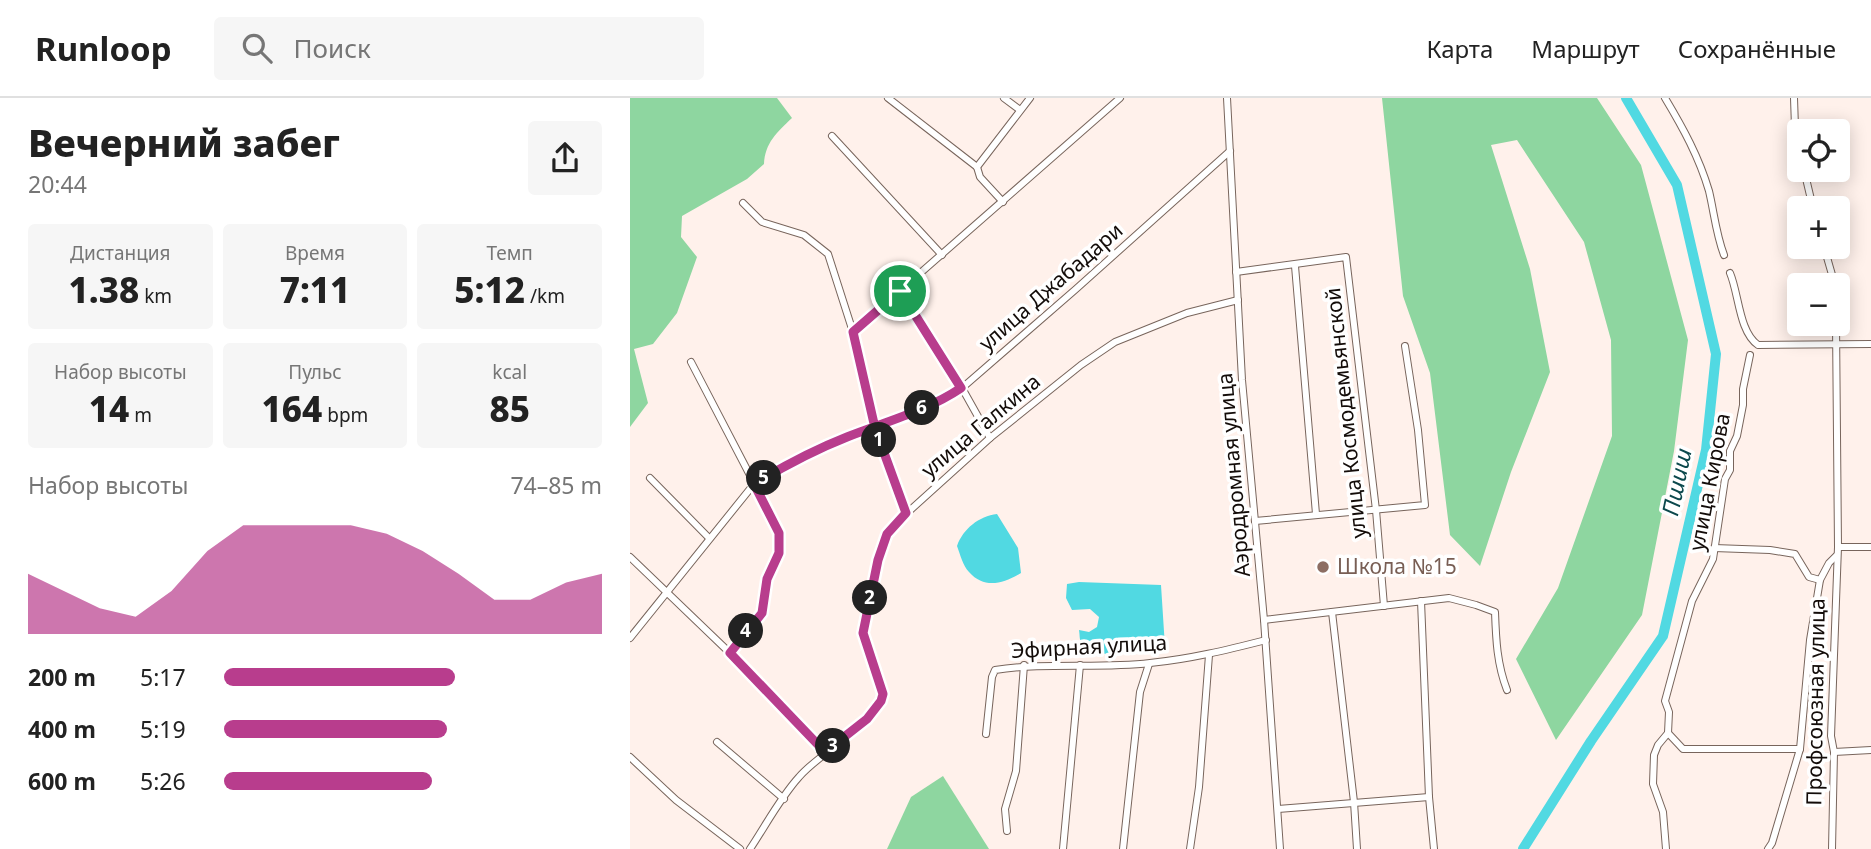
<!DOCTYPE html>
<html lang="ru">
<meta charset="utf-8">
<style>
:root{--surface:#fff;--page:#f6f6f6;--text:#222;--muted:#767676;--line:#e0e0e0;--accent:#b83d8d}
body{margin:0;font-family:"Noto Sans",sans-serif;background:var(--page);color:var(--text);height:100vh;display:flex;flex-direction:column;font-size:26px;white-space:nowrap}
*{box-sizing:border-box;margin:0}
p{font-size:23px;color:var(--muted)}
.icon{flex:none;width:38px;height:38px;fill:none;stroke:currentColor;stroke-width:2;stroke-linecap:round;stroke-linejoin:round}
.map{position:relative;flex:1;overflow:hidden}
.sheet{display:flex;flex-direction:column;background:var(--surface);width:630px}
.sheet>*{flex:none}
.buttons{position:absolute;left:1157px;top:21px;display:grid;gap:14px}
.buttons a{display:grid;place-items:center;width:63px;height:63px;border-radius:7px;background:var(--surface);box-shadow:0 4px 18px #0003;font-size:35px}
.pin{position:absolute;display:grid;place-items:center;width:60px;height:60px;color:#fff;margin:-30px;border:4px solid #fff;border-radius:50%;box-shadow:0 2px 7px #0007}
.km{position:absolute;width:35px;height:35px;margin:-18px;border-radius:50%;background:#222;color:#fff;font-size:19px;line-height:35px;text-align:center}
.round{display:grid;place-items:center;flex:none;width:74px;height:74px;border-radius:7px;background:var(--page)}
.overview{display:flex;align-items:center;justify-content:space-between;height:119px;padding:0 28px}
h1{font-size:38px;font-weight:800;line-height:52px}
.metrics{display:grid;grid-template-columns:repeat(3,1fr);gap:10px;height:119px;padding:7px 28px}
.metrics div{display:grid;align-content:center;border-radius:7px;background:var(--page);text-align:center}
.metrics b{font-size:35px;font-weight:800}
.metrics small{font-size:19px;font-weight:400}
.metrics p{font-size:19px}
.chart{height:196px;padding:14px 28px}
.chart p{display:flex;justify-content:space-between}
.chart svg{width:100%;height:126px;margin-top:7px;fill:var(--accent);opacity:.7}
ul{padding:0 28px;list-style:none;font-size:23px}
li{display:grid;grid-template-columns:112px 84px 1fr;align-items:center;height:52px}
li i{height:18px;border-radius:9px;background:var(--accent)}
header{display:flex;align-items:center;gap:42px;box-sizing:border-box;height:98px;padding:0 35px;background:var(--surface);border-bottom:2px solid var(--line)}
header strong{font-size:33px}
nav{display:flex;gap:38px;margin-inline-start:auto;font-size:24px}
.search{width:490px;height:63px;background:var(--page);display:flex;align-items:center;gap:18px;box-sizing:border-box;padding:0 24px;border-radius:7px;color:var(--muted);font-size:26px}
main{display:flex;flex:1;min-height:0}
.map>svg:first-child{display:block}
</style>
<header>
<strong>Runloop</strong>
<div class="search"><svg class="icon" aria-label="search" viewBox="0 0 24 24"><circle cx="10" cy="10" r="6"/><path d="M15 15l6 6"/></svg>Поиск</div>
<nav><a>Карта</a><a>Маршрут</a><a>Сохранённые</a></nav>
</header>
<main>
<section class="sheet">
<div class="overview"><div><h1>Вечерний забег</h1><p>20:44</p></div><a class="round"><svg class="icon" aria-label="share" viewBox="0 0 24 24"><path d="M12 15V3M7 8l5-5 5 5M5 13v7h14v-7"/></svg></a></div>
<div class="metrics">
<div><p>Дистанция</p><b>1.38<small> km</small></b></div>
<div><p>Время</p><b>7:11</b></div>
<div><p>Темп</p><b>5:12<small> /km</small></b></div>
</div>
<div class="metrics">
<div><p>Набор высоты</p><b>14<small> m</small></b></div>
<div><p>Пульс</p><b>164<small> bpm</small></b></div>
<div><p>kcal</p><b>85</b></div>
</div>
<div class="chart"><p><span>Набор высоты</span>74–85 m</p>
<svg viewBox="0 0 160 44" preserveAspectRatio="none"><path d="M0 44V23L10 29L20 35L30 38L40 29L50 15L60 6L70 6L80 6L90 6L100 9L110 15L120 23L130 32L140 32L150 26L160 23V44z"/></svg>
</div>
<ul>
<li><b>200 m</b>5:17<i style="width:61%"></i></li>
<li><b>400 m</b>5:19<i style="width:59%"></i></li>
<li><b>600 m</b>5:26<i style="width:55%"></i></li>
</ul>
</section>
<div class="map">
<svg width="1241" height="751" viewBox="0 0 1241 751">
<rect width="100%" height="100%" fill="#fff1eb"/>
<!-- green -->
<g fill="#8ed6a0">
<path d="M0 0H147L162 20C147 34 135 45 134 66L117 81 52 118 51 139 67 159 47 215 23 246 4 251 18 305 0 329Z"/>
<path d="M752 0H967L1011 67 1058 242 1044 353 1012 517 926 642 886 561 928 490 982 338 981 242 954 144 887 42 861 47 900 171 920 274 881 374 850 468 820 437 800 275 773 198Z"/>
<path d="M313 678 359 751H257L281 699Z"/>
</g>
<!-- water -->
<g fill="#51d9e2">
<path d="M367 416 388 450 391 475C374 485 355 492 339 474 333 468 330 456 327 448 333 431 349 418 367 416Z"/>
<path d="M449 484 531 487 535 549C515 551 466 564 453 548 449 543 450 538 449 532L459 534 467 529 469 519 460 511 442 512 436 500 437 486Z"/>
</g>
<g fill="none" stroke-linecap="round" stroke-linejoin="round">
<!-- river -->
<path stroke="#51d9e2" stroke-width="10" d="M893 751 961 643 1033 538 1076 352 1086 256 1047 87 996 0"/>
<defs>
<g id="minor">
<path d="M258 0 347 69 350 79 373 104"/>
<path d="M374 0 390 12"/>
<path d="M597 0 612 282 634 522 650 751"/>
<path d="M1035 0C1053 30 1069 59 1079 93 1084 114 1086 136 1094 157"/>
<path d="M1164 0 1165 29 1169 48"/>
<path d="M202 38 312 157"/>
<path d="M347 69 400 0"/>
<path d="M1174 72 1183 110"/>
<path d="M113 105 132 124 174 137 198 156 223 234 245 330 277 415"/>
<path d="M1194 149 1205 187"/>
<path d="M665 168 686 416"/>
<path d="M606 174 716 159 746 412 754 508"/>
<path d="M1100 175C1109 196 1109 234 1128 247L1241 246"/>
<path d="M270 193 332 290 360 340"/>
<path d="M223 234 490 0"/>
<path d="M61 264 150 435 149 455 137 481 132 515 100 555"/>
<path d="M20 380 79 440"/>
<path d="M625 423 795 407 788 332 775 248"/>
<path d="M1208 449H1241"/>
<path d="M1084 450 1140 452 1165 456 1179 479 1190 482"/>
<path d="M0 459 100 555 195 654"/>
<path d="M791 503 799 699 804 751"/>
<path d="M702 514 724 704 727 751"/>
<path d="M634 522 819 500 846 507 865 514C866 542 867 566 877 592"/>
<path d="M0 540 124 386 184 354 319 298 332 290 446 191 600 53"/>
<path d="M1038 635 1039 614 1035 603 1062 503 1083 461 1095 381 1100 372V353L1107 338 1113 307V291L1120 257"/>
<path d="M356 636 362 579 365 572C417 564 469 571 520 565 560 561 597 552 636 542"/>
<path d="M87 644 154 701"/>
<path d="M1204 654 1241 652"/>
<path d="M0 659 46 702 110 751"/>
<path d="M648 711 799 699"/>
<path d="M377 733 375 711 386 673 394 567"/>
<path d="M120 751C136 727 150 700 169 679 192 652 243 630 253 596L233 535 248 462 257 436 277 415 360 340 451 267 485 244 557 215 608 202"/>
<path d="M433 751 450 567"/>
<path d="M493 751 510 594 519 566"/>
<path d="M560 751 569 689 579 557"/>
<path d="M1036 751 1033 714 1023 686 1024 657 1028 647 1038 635 1053 651H1170"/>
<path d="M1138 751 1142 745 1170 651 1180 542 1190 482 1199 465 1206 458"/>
<path d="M1202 751 1204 654 1201 638 1208 449 1206 226"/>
</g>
</defs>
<!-- minor casing -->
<use href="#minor" stroke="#78655c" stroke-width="8"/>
<!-- minor -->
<use href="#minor" stroke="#fff" stroke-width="6"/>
</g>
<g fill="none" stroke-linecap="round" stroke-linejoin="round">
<defs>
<path id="route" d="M270 193 223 234 245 330 276 415 257 436 248 462 233 535 253 596 251 603 237 621 195 654 100 555 132 515 137 481 149 455V435L124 386C154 368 184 352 217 339 255 324 297 313 331 290L270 193"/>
</defs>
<!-- route casing -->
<use href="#route" stroke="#fff" stroke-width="14"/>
<!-- route -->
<use href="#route" stroke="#b83d8d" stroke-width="9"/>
</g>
<!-- markers -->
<circle fill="#8d6e63" stroke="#fff" stroke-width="2.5" cx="693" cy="469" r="7"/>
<g text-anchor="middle" stroke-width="7" stroke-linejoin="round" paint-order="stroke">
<!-- street labels -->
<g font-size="21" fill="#130c09" stroke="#fff">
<text transform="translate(421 189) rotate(-41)" y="7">улица Джабадари</text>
<text transform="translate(716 315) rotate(-96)" y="7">улица Космодемьянской</text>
<text transform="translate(351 328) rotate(-40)" y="7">улица Галкина</text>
<text transform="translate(604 377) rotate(-95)" y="7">Аэродромная улица</text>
<text transform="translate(1080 384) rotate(-79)" y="7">улица Кирова</text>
<text transform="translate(459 549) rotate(-3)" y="7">Эфирная улица</text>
<text transform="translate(1186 604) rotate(-89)" y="7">Профсоюзная улица</text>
</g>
<!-- education labels -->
<g font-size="21" fill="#785e54" stroke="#fff" text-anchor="start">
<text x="707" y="476">Школа №15</text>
</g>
<!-- water labels -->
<g font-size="23" font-style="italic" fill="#0c494d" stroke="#fff">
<text transform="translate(1047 384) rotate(-78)" y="8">Пшиш</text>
</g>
</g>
</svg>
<div class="buttons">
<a><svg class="icon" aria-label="locate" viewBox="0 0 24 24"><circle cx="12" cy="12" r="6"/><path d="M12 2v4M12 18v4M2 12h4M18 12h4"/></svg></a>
<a>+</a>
<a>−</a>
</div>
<div class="pin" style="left:270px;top:193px;background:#1e9e55"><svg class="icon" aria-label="arrive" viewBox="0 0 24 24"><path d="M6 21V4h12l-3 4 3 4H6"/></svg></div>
<b class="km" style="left:249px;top:342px">1</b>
<b class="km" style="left:240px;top:500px">2</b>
<b class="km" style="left:203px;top:648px">3</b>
<b class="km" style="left:116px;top:533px">4</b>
<b class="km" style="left:134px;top:380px">5</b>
<b class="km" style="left:292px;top:310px">6</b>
</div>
</main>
